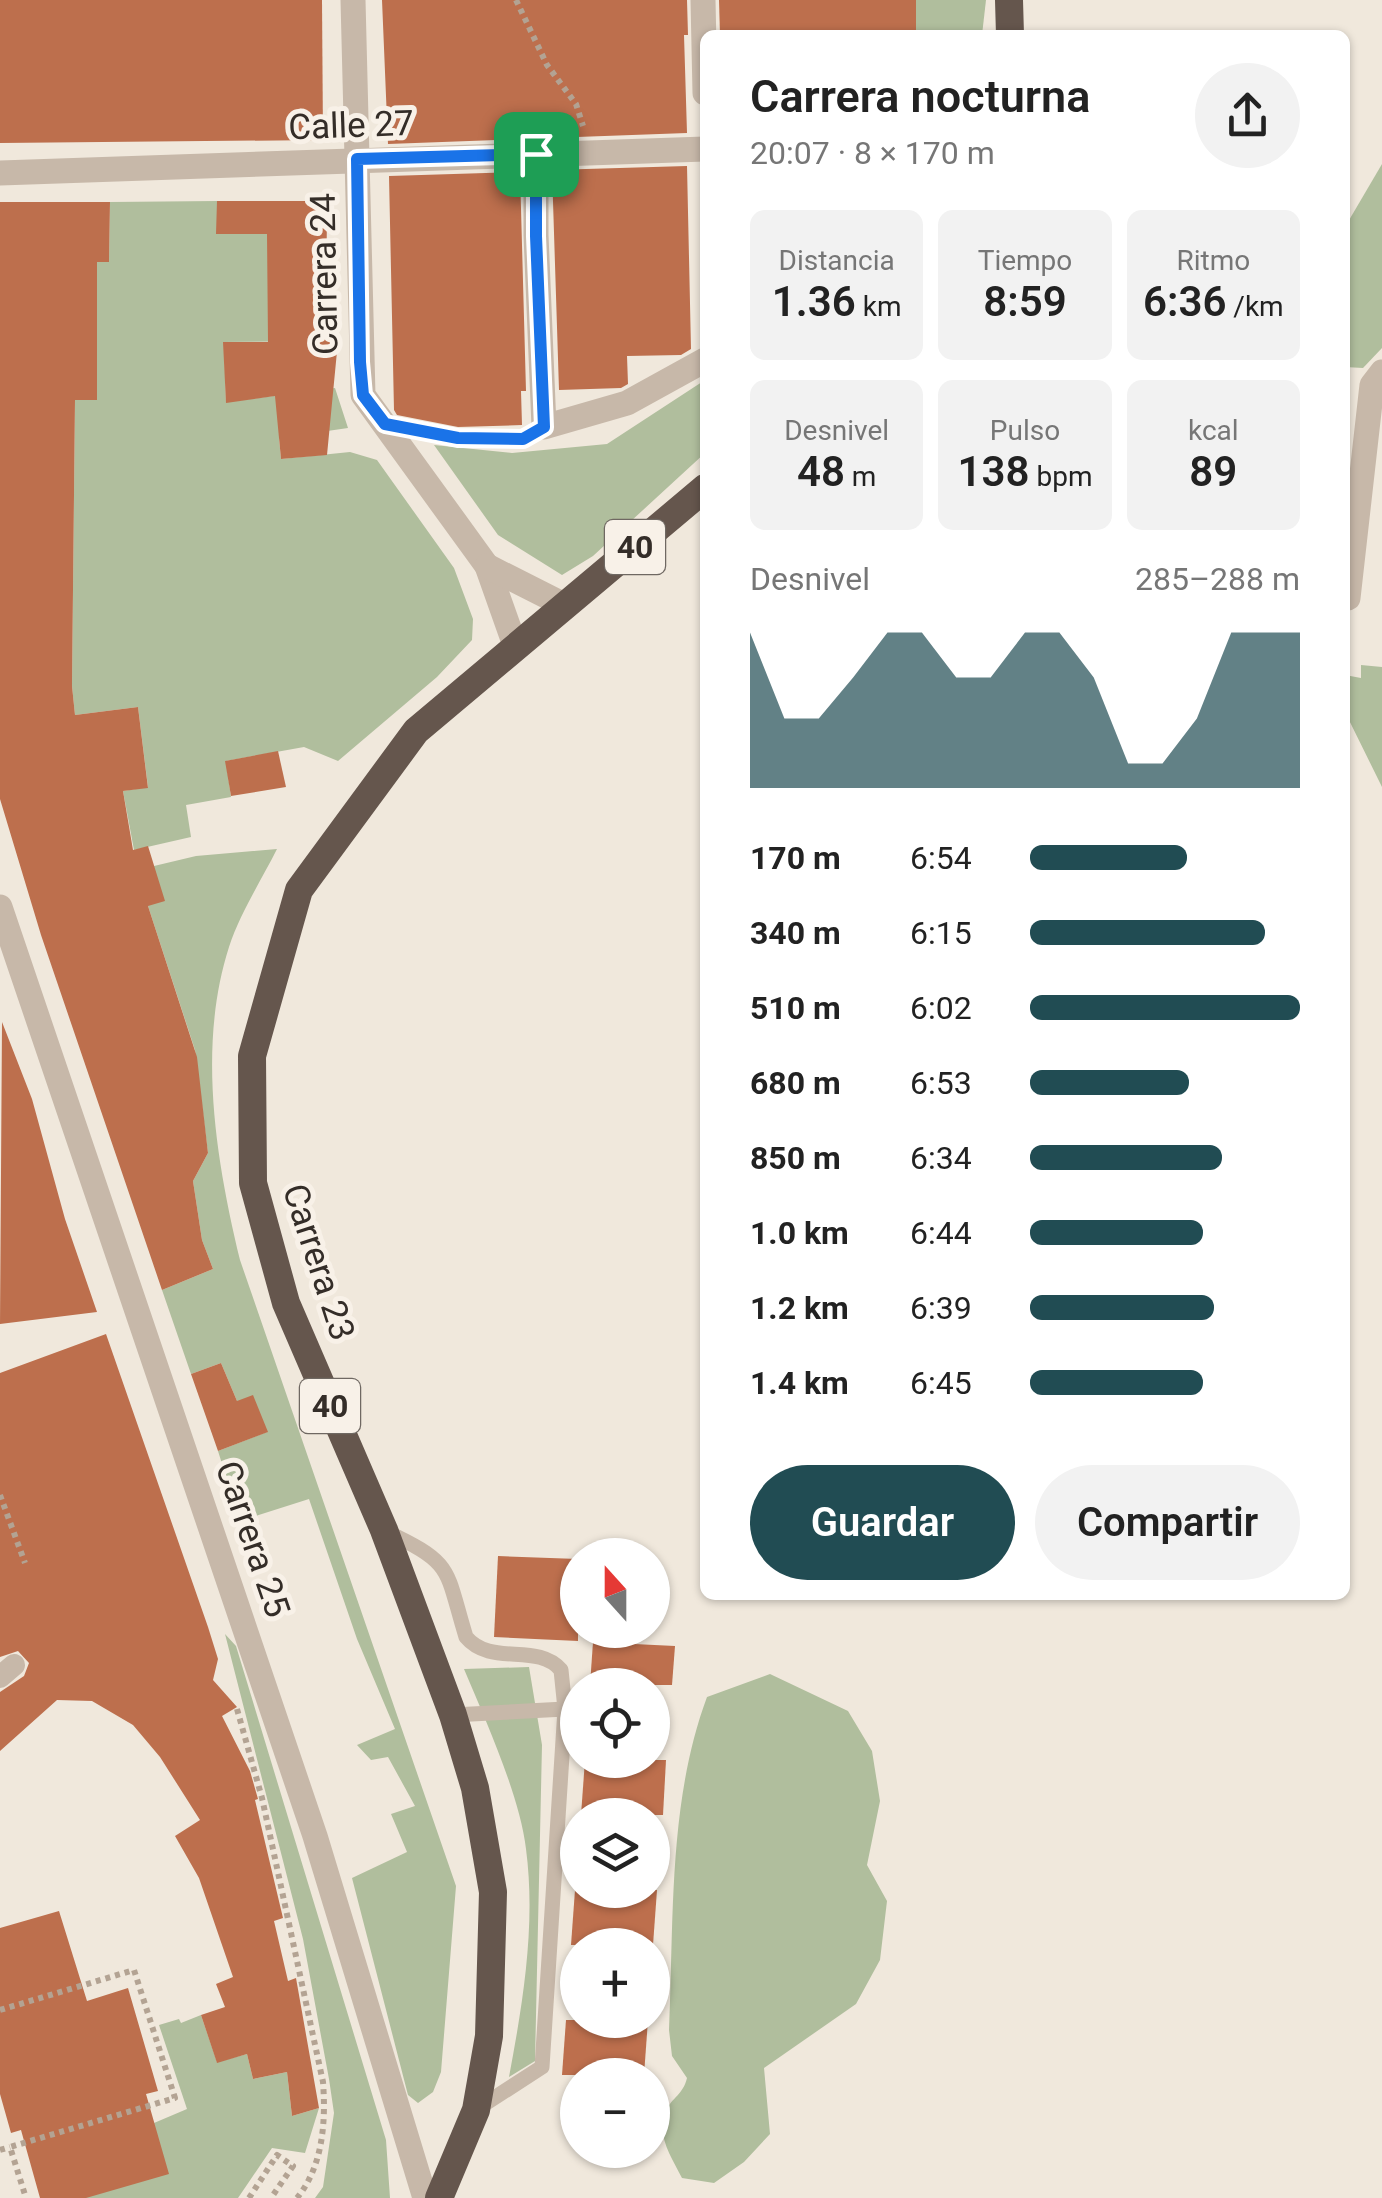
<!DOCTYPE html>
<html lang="es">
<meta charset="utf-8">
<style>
:root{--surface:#fff;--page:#f2f2f2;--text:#222;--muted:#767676;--accent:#214c53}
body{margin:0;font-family:Roboto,sans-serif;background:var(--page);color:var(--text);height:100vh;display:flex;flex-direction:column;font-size:38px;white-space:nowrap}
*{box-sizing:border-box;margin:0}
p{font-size:32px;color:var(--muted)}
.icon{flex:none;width:55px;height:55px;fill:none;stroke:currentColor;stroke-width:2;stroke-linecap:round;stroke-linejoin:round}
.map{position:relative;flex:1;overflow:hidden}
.drawer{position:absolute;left:700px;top:30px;width:650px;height:1570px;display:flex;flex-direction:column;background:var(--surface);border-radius:15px;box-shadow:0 2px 8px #0004}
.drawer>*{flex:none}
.needle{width:65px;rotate:339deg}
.tools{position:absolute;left:560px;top:1538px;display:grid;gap:20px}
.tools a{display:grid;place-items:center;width:110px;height:110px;border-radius:50%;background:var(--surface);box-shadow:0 2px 8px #0004;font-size:50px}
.pin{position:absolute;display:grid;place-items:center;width:85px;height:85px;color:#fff;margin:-42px;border-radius:20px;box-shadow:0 5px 15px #0006}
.round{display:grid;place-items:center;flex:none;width:105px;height:105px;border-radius:52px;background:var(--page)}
.head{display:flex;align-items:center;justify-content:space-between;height:170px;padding:0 50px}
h1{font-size:45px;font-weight:600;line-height:75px}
.stats{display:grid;grid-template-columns:repeat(3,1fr);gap:15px;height:170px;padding:10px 50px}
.stats div{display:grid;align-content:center;border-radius:15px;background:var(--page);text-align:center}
.stats b{font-size:42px;font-weight:600}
.stats small{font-size:28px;font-weight:400}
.stats p{font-size:28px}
.chart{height:280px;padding:20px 50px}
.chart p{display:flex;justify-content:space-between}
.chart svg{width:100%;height:180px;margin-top:10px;fill:var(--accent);opacity:.7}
.primary-button{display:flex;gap:20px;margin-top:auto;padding:20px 50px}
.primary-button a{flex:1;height:115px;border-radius:60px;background:var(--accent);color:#fff;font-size:40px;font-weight:600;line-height:115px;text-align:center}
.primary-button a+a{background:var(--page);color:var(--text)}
ul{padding:0 50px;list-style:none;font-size:32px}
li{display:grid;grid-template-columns:160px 120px 1fr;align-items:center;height:75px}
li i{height:25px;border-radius:12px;background:var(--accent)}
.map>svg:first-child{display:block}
</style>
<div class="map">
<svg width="1382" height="2198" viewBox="0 0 1382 2198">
<rect width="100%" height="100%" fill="#f0e8dc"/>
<!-- green -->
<g fill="#b0be9d">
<path d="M916 0H986L982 35H916Z"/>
<path d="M1382 164V348L1363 368 1345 367V227Z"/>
<path d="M217 201V234L268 233 326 310 338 341 224 342 226 402 335 388 348 428 279 438 281 459 350 452 377 460 454 568 473 619 472 640 437 677 338 761 304 747 226 761 231 797 186 805 191 837 134 850 123 791 148 787 138 707 75 715 72 686 75 400 97 399V312L88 262H109L110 202Z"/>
<path d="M705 380V453L593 556 562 575 498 535 434 445 512 453 607 444Z"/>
<path d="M1361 665 1382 667V787L1345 712V675L1361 678Z"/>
<path d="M277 849C261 881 240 913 229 947 197 1047 216 1160 240 1260L456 1886 441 2072 433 2092 418 2103 408 2095 352 1878 407 1852 391 1814 415 1806 388 1757 371 1760 357 1745 395 1729 357 1639 309 1499 240 1521 218 1451 267 1432 237 1401 221 1363 191 1374 162 1290 213 1269 202 1240 193 1181 208 1153 195 1050 148 906 154 866 196 856Z"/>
<path d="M225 1634 236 1646 386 2140 390 2198H315L323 2187 334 2113 329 2079 303 1939Z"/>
<path d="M529 1667 542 1745 535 2061 509 2077C523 2002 536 1925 526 1849 520 1796 485 1719 464 1669Z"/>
<path d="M770 1674 848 1711 872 1751 880 1801 867 1865 887 1901 880 1960 856 2004 764 2068 770 2134 744 2162 714 2183 682 2178C672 2158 655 2134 666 2111 672 2097 683 2095 687 2078L672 2056 669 2030C674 1919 668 1802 707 1697Z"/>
<path d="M201 2015 217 2062 247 2054 253 2079 287 2072 292 2116 319 2108 305 2153 272 2148 238 2198H85L154 2123 187 2109 159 2025 179 2019 181 2023Z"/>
</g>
<!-- building -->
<g fill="#bd6f4d">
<path d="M0 0H322L323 140 0 143Z"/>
<path d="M382 0H687L688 35H684L687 133 388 144Z"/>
<path d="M719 0H916V35H720Z"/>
<path d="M687 166 691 349 681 355 627 356 628 384 621 388 559 390 552 170Z"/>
<path d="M520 172 526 391H521L522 425 458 427 397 415 394 410 389 176Z"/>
<path d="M217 201H327L326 341H338L327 455 281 459 275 396 226 403 223 342H268L267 234H216Z"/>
<path d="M0 202H110L109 262H97V400H75L72 686 75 715 138 707 148 788 123 791 133 850 148 846 165 901 148 906 197 1057 208 1153 193 1181 202 1240 213 1269 162 1290 41 935 0 799Z"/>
<path d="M278 751 286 787 231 796 225 761Z"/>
<path d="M2 1022 32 1099 65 1219 97 1312 0 1324Z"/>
<path d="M106 1334 208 1627 218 1659 213 1680 237 1707 222 1716 250 1771 258 1799 255 1800 283 1918 274 1921 288 1981 296 1978 319 2108 292 2116 287 2072 253 2079 247 2054 217 2063 201 2015 225 2007 216 1984 233 1977 199 1878 175 1836 200 1820 160 1757 133 1725 92 1701 57 1700 0 1751V1692L24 1676 29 1663 18 1651 0 1657V1373Z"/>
<path d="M221 1363 237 1401 253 1395 268 1432 218 1451 191 1374Z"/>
<path d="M498 1556 578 1559V1641L494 1637Z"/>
<path d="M593 1642 675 1646 672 1685H590Z"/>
<path d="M585 1760H666L663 1815H581Z"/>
<path d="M575 1890H657L653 1945H571Z"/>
<path d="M59 1911 87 2001 128 1988 158 2091 146 2094 169 2174 86 2198H40L21 2130 11 2133 0 2094V1928Z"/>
<path d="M566 2020H648L644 2075H562Z"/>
</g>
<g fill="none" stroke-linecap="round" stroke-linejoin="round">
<!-- path -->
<g stroke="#b3a393" stroke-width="6" stroke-dasharray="5 5" stroke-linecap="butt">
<path d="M516 0 547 65 576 104 583 126"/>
<path d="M426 432 458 438 518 439"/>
<path d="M0 1495 25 1563"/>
<path d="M237 1709 262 1798 323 2082C326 2122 323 2166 297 2198"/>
<path d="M0 2010 134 1970 175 2098 10 2147 26 2198"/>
<path d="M0 2150 10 2147"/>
<path d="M249 2198 277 2155 293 2166 271 2198"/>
</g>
<!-- service -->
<g stroke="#c7b8a9" stroke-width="15">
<path d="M387 1532C455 1564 445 1569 466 1637 491 1667 537 1642 561 1670L565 1709 542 2067 477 2109"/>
<path d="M453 1715 565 1709"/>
</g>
<!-- pedestrian -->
<path stroke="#c7b8a9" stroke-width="22" d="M0 1677 14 1665"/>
<!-- minor -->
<g stroke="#c7b8a9" stroke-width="25">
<path d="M703 0 705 93"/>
<path d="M536 154V235L544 427 627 403 705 360"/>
<path d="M0 173 705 149"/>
<path d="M1348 598 1372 385 1382 372"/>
</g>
<!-- tertiary -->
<g stroke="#c7b8a9" stroke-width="25">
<path d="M353 0 363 395 487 566 516 648"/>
<path d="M487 566 566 606"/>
<path d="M0 907 315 1836 425 2198"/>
</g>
<!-- trunk -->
<g stroke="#65564d" stroke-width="28">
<path d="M1009 0 1010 35"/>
<path d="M439 2198 476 2110 489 2036 493 1892 475 1788 453 1715 384 1530 286 1303 253 1183 252 1056 299 890 416 731 705 488"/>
</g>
</g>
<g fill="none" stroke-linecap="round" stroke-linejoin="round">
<defs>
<path id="route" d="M536 154V236L544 427 523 439 458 438 385 424 363 395 360 362 357 159Z"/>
</defs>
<!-- route casing -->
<use href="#route" stroke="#fff" stroke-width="20"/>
<!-- route -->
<use href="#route" stroke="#1a73e8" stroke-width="12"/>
</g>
<g text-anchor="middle" stroke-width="10" stroke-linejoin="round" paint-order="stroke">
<!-- shield labels -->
<g fill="#f8f1e8" stroke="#6f6862" stroke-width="2.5">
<rect x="605" y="520" width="60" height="54" rx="8"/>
<rect x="300" y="1379" width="60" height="54" rx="8"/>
</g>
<g font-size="32" font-weight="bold" fill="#342d28">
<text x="635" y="558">40</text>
<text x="330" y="1417">40</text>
</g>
<!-- street labels -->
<g font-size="35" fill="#342d28" stroke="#f8f1e8">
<text transform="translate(351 125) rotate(-2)" y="12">Calle 27</text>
<text transform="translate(324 274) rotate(-91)" y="12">Carrera 24</text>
<text transform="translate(319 1262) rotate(72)" y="12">Carrera 23</text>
<text transform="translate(253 1539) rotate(71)" y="12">Carrera 25</text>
</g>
</g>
</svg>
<div class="tools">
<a><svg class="needle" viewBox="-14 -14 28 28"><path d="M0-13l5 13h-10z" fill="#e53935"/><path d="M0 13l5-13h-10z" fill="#767676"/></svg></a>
<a><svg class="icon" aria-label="locate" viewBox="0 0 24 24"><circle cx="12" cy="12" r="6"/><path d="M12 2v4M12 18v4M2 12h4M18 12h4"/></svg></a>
<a><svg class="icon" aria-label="layers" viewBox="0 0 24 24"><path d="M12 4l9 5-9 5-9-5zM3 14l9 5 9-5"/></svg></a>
<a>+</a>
<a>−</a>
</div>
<div class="pin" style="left:536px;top:154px;background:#1e9e55"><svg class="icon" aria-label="arrive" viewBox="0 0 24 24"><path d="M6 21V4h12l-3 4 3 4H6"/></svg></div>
<section class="drawer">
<div class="head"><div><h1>Carrera nocturna</h1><p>20:07 · 8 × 170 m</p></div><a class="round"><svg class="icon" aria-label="share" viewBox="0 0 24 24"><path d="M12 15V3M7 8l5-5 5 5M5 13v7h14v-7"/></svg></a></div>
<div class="stats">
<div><p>Distancia</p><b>1.36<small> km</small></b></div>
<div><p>Tiempo</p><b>8:59</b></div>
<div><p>Ritmo</p><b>6:36<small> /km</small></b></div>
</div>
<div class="stats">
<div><p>Desnivel</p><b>48<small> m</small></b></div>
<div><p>Pulso</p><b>138<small> bpm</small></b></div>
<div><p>kcal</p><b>89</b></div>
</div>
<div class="chart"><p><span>Desnivel</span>285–288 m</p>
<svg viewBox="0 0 160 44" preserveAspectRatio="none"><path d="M0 44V6L10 27L20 27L30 17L40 6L50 6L60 17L70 17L80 6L90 6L100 17L110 38L120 38L130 27L140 6L150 6L160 6V44z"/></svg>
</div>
<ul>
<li><b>170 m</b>6:54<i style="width:58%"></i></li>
<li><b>340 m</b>6:15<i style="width:87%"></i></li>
<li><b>510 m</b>6:02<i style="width:100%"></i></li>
<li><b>680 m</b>6:53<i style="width:59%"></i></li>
<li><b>850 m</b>6:34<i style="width:71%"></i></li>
<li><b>1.0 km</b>6:44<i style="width:64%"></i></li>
<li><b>1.2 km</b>6:39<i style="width:68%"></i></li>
<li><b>1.4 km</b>6:45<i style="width:64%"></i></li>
</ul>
<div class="primary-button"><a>Guardar</a><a>Compartir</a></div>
</section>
</div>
